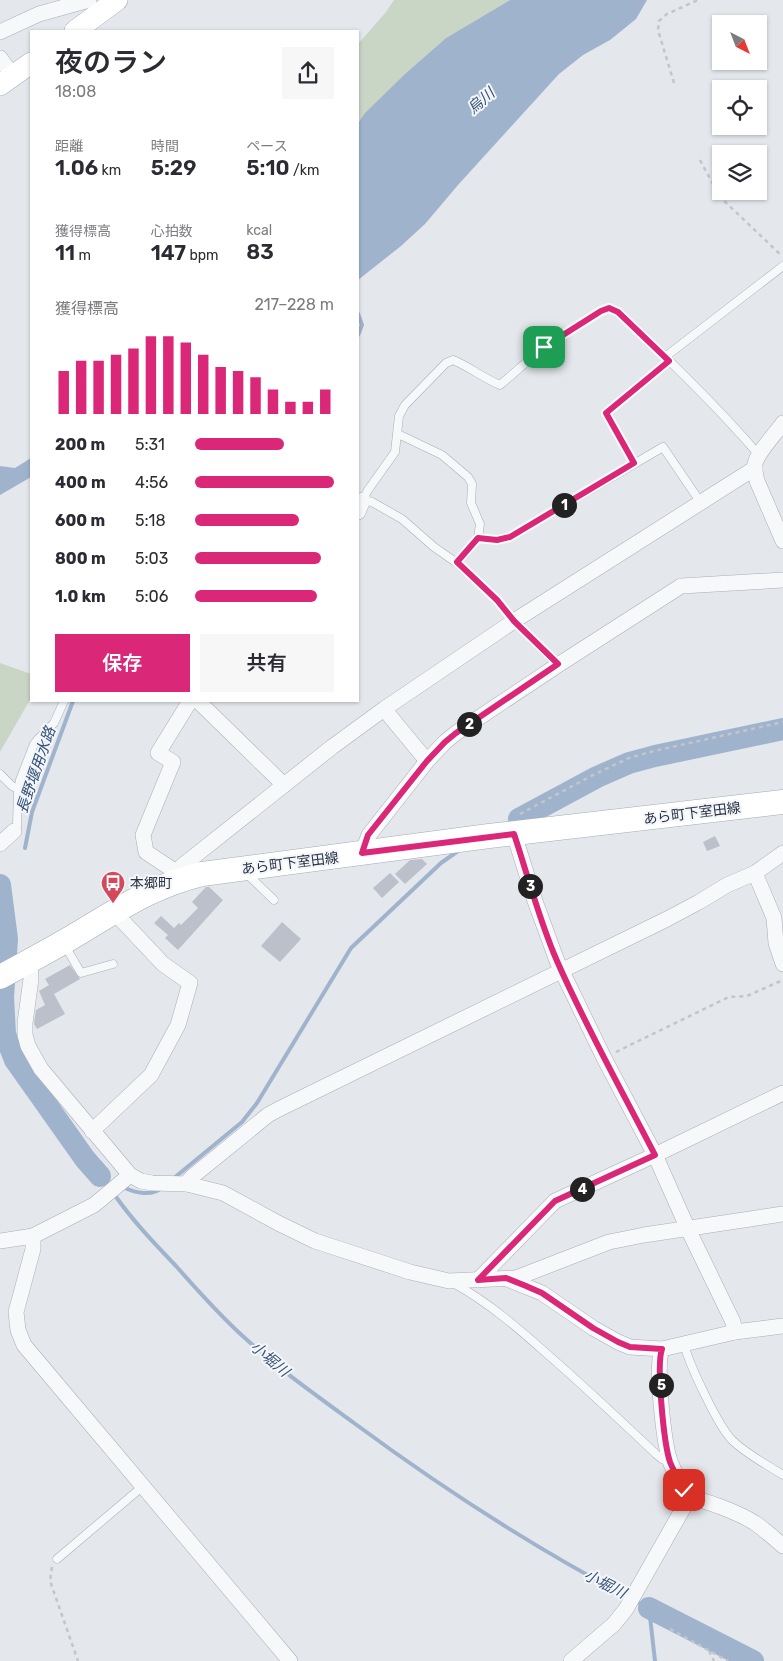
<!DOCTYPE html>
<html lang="ja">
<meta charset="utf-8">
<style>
:root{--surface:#fff;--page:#f7f7f7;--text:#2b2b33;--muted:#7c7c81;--accent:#db2777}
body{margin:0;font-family:Rubik,"Noto Sans JP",sans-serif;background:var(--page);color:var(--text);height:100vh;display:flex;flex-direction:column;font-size:19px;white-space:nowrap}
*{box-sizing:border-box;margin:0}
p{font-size:16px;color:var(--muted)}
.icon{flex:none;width:28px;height:28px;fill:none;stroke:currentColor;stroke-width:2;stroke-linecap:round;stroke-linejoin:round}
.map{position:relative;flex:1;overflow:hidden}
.panel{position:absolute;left:30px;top:30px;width:329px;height:672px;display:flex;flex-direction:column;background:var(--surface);border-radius:0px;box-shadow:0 1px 4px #0004}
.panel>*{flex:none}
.needle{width:32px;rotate:138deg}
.fabs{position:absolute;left:712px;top:15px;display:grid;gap:10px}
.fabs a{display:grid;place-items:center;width:55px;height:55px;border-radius:0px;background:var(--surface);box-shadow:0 1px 4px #0004;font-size:25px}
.pin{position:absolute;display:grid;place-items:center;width:42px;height:42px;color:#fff;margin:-21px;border-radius:10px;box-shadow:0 2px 8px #0006}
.km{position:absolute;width:25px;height:25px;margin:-12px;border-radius:50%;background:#222;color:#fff;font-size:14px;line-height:25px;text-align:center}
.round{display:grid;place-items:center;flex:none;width:52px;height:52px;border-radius:0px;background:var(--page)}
.head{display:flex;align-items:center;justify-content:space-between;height:85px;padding:0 25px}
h1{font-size:28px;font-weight:600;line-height:38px}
.metrics{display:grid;grid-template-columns:repeat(3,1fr);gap:8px;height:85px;padding:5px 25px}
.metrics div{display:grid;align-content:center}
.metrics b{font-size:21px;font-weight:600}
.metrics small{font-size:14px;font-weight:400}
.metrics p{font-size:14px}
.chart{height:140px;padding:10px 25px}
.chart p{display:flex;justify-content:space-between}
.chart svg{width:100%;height:90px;margin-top:5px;stroke:var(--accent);stroke-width:6}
.button{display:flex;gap:10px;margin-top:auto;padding:10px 25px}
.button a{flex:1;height:58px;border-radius:0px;background:var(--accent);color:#fff;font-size:20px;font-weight:600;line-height:58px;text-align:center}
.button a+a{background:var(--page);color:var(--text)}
ul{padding:0 25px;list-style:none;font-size:16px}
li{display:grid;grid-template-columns:80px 60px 1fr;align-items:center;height:38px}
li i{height:12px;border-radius:6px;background:var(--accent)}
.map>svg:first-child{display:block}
</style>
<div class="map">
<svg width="783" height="1661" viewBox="0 0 783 1661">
<rect width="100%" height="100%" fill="#e4e7ec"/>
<!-- green -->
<g fill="#c9d6c5">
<path d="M394 0H510L446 38 406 73 360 120 358 117V44L386 12Z"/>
<path d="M0 663 31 674V698L0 752Z"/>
</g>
<!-- water -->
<g fill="#9fb4cc">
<path d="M510 0H647L636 19 610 40 583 55 559 74 458 185 425 224 401 246 358 280V123L365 113 406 73 446 38Z"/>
<path d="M31 458V477L0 495V466L15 468Z"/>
</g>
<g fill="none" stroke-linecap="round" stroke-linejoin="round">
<!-- stream -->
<g stroke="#9fb4cc" stroke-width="4">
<path d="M358 335 362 325 358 314"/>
<path d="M25 848 32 812 73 701"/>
<path d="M100 1176 109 1189"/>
<path d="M174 1178 242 1122 257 1103 351 948 441 863 458 851"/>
<path d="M123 1187C135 1193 152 1197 163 1187"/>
<path d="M114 1194C132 1220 154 1243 176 1266 198 1291 221 1317 246 1339 280 1370 317 1396 354 1423 442 1488 531 1546 628 1597"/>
<path d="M634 1600 649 1608 655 1661"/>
</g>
<!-- river -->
<g stroke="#9fb4cc" stroke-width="22">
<path d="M519 819 597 777 629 763 655 756 783 729"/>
<path d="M0 885 7 939 3 997 5 1034 15 1060 85 1159 100 1176"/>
<path d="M649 1608 753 1661"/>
</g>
</g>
<!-- building -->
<g fill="#bbc0ca">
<path d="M715 836 720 846 707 851 703 842Z"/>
<path d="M422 859 427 864 405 884 395 874 410 860Z"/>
<path d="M390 873 399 882 382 898 373 888Z"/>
<path d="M206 887H209L223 900 178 950 165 938 168 935 154 923 161 916 174 928 179 923 181 925 198 908 192 902Z"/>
<path d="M282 922 301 939 280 962 261 946Z"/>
<path d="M70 965 80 979 54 994 65 1014 37 1029 34 1024 36 1010 45 1005 39 991 49 985 45 979Z"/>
</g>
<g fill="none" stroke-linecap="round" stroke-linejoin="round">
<defs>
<g id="lane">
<path d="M665 357 783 266"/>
<path d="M398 434 442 455 468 477 472 484 471 503 480 524 478 538"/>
<path d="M360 499 372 502 402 519 434 547 457 563 497 600 514 621 558 665"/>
<path d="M363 500 368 490 395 452 399 416 405 405 446 363 453 360C470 367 483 378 500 385L544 347 601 311 609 308 618 312C667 358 715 404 759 455"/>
<path d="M457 563 478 538 497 540 510 537 663 447 701 503"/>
<path d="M0 774 12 786 18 789"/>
<path d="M14 831 17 826 18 789 20 780 34 744 38 739 54 723 64 701"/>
<path d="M245 872 274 900"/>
<path d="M64 944 81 973 113 964"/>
<path d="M455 1284C489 1303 518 1328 546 1353 584 1386 620 1420 656 1454L662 1459 670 1462"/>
<path d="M684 1344C689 1364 718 1426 732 1440 746 1454 766 1464 783 1475"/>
<path d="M57 1559 142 1487"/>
</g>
<g id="street">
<path d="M0 32 39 14 89 0"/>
<path d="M0 58 13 76"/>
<path d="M783 423C776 433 757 453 755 464 754 470 756 476 757 481L783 541"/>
<path d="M358 512 363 500"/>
<path d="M198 701 284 785"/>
<path d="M384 709 427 761"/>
<path d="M514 834 535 901 557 961 604 1058 655 1155 688 1229 733 1322 735 1332"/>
<path d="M0 844 14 831"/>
<path d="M362 853 369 835 427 761 445 742 456 733 558 665 681 586 783 580"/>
<path d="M176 872 146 852 143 835 173 762 158 753 190 701"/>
<path d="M755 873 774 918 776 943 783 964"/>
<path d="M167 883 182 866 332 747 384 709 514 621 755 468"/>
<path d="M30 961 31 979 25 1023V1035L28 1046 41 1069 130 1175 141 1181 152 1183 187 1184 223 1193 278 1223 315 1241 410 1272 449 1281 516 1278 609 1242 644 1235 783 1214"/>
<path d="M92 1131 151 1075 178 1025 190 983 163 964 114 912"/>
<path d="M187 1184 189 1180 193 1176 268 1115 279 1109 667 919 699 902 727 885 755 873 783 853"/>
<path d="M33 1236V1249L16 1312 18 1330 24 1345 290 1661"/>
<path d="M0 1241 33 1236 94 1205 130 1175"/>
<path d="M507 1279 542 1293 593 1328 618 1342 630 1347 662 1349"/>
<path d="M478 1280 555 1201 655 1155 783 1093"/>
<path d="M685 1497C704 1499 739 1513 755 1523 765 1530 774 1538 783 1546"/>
<path d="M571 1661 614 1624 626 1609 685 1505C685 1485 676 1478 670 1461 664 1443 655 1366 662 1349L735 1332 783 1326"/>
</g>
<g id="secondary">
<path d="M75 31 117 0"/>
<path d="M0 85 31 63"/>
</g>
<path id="primary" d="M0 977C28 962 56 947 84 930 124 906 156 885 202 874L489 836 783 802"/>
</defs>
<!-- lane casing -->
<use href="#lane" stroke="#a9aeb7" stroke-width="9"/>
<!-- street casing -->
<use href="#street" stroke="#a9aeb7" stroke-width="16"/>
<!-- secondary casing -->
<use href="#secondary" stroke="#a9aeb7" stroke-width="22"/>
<!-- primary casing -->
<use href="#primary" stroke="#a3abb8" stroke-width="25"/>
<!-- path -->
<g stroke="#c2c5cb" stroke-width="2.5" stroke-dasharray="4 4" stroke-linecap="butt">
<path d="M674 83 658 30 659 21 667 14 698 0"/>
<path d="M700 160 720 197 782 256"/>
<path d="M629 455 606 413 663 366"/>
<path d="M520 814 595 774 629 758 654 751 783 722"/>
<path d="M616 1052 729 997 747 996 783 980"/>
<path d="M52 1567 50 1581 78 1661"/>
<path d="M670 1629 728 1661"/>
<path d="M709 1651 714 1661"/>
</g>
<!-- lane -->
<use href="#lane" stroke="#f7f8fa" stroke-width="8"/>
<!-- street -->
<use href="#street" stroke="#f7f8fa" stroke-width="15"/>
<!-- secondary -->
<use href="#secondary" stroke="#fff" stroke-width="21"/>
<!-- primary -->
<use href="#primary" stroke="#fff" stroke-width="24"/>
</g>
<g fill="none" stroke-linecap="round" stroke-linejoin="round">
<defs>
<path id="route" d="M544 347 601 311 609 308 618 312 669 361 606 413 634 463 510 537 497 540 478 538 457 562 497 600 514 621 558 664 456 733 445 742 427 761 368 835 362 853 514 834C528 876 539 920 557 961 586 1027 622 1091 655 1155L555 1201 478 1280 506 1278 526 1286 542 1293 593 1328 618 1342 630 1347 662 1349C656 1366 664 1444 670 1462 674 1472 680 1481 684 1490"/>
</defs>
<!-- route casing -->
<use href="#route" stroke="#fff" stroke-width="10"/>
<!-- route -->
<use href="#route" stroke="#db2777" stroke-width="6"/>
</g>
<!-- icons -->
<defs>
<symbol id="bus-pin" viewBox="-11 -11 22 30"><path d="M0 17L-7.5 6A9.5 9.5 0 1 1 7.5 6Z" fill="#d1495b" stroke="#f4f6f9"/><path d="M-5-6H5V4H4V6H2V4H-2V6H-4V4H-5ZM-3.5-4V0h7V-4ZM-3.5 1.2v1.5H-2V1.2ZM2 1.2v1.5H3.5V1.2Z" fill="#fff"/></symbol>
</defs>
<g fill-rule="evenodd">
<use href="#bus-pin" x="99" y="869" width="28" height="38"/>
</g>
<g text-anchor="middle" stroke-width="4" stroke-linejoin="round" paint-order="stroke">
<!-- street labels -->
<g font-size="14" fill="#2b3445" stroke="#f4f6f9">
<text transform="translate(692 813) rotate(-7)" y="5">あら町下室田線</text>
<text transform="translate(290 863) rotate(-7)" y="5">あら町下室田線</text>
</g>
<!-- poi labels -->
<g font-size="14" fill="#2b3445" stroke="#f4f6f9" text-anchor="start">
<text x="130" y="888">本郷町</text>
</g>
<!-- water labels -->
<g font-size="15" font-style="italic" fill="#34527a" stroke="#f4f6f9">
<text transform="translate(481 101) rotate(-41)" y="5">烏川</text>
<text transform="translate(36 770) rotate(-71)" y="5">長野堰用水路</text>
<text transform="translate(270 1359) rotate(40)" y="5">小堀川</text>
<text transform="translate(605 1584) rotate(27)" y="5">小堀川</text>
</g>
</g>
</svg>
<div class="fabs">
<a><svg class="needle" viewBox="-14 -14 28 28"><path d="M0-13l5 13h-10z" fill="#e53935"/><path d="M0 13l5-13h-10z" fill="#7c7c81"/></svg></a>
<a><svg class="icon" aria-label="locate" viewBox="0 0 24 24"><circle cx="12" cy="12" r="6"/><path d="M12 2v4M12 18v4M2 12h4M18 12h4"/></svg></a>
<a><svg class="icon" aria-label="layers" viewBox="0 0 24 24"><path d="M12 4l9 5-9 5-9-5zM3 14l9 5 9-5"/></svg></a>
</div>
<div class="pin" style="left:544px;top:347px;background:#1e9e55"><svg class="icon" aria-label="arrive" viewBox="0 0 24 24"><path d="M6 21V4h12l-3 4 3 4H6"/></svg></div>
<div class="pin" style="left:684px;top:1490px;background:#d93025"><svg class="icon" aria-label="check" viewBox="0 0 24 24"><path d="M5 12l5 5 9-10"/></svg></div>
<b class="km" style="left:564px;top:505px">1</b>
<b class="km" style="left:469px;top:724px">2</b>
<b class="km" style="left:530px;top:886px">3</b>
<b class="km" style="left:582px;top:1189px">4</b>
<b class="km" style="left:661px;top:1385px">5</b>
<section class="panel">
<div class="head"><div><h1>夜のラン</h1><p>18:08</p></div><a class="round"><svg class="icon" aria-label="share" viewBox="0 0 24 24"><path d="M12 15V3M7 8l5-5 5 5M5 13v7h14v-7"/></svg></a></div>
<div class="metrics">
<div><p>距離</p><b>1.06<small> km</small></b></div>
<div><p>時間</p><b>5:29</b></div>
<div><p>ペース</p><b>5:10<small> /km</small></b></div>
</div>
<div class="metrics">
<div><p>獲得標高</p><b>11<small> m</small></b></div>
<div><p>心拍数</p><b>147<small> bpm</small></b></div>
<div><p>kcal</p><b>83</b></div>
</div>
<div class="chart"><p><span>獲得標高</span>217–228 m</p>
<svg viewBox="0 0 160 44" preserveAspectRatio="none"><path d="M5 44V23M15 44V18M25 44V18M35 44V15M45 44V12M55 44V6M65 44V6M75 44V9M85 44V15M95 44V21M105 44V23M115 44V26M125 44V32M135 44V38M145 44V38M155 44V32"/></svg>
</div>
<ul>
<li><b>200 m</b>5:31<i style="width:64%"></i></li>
<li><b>400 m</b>4:56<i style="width:100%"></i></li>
<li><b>600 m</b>5:18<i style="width:75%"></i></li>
<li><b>800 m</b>5:03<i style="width:91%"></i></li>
<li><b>1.0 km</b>5:06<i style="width:88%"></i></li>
</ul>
<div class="button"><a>保存</a><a>共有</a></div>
</section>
</div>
